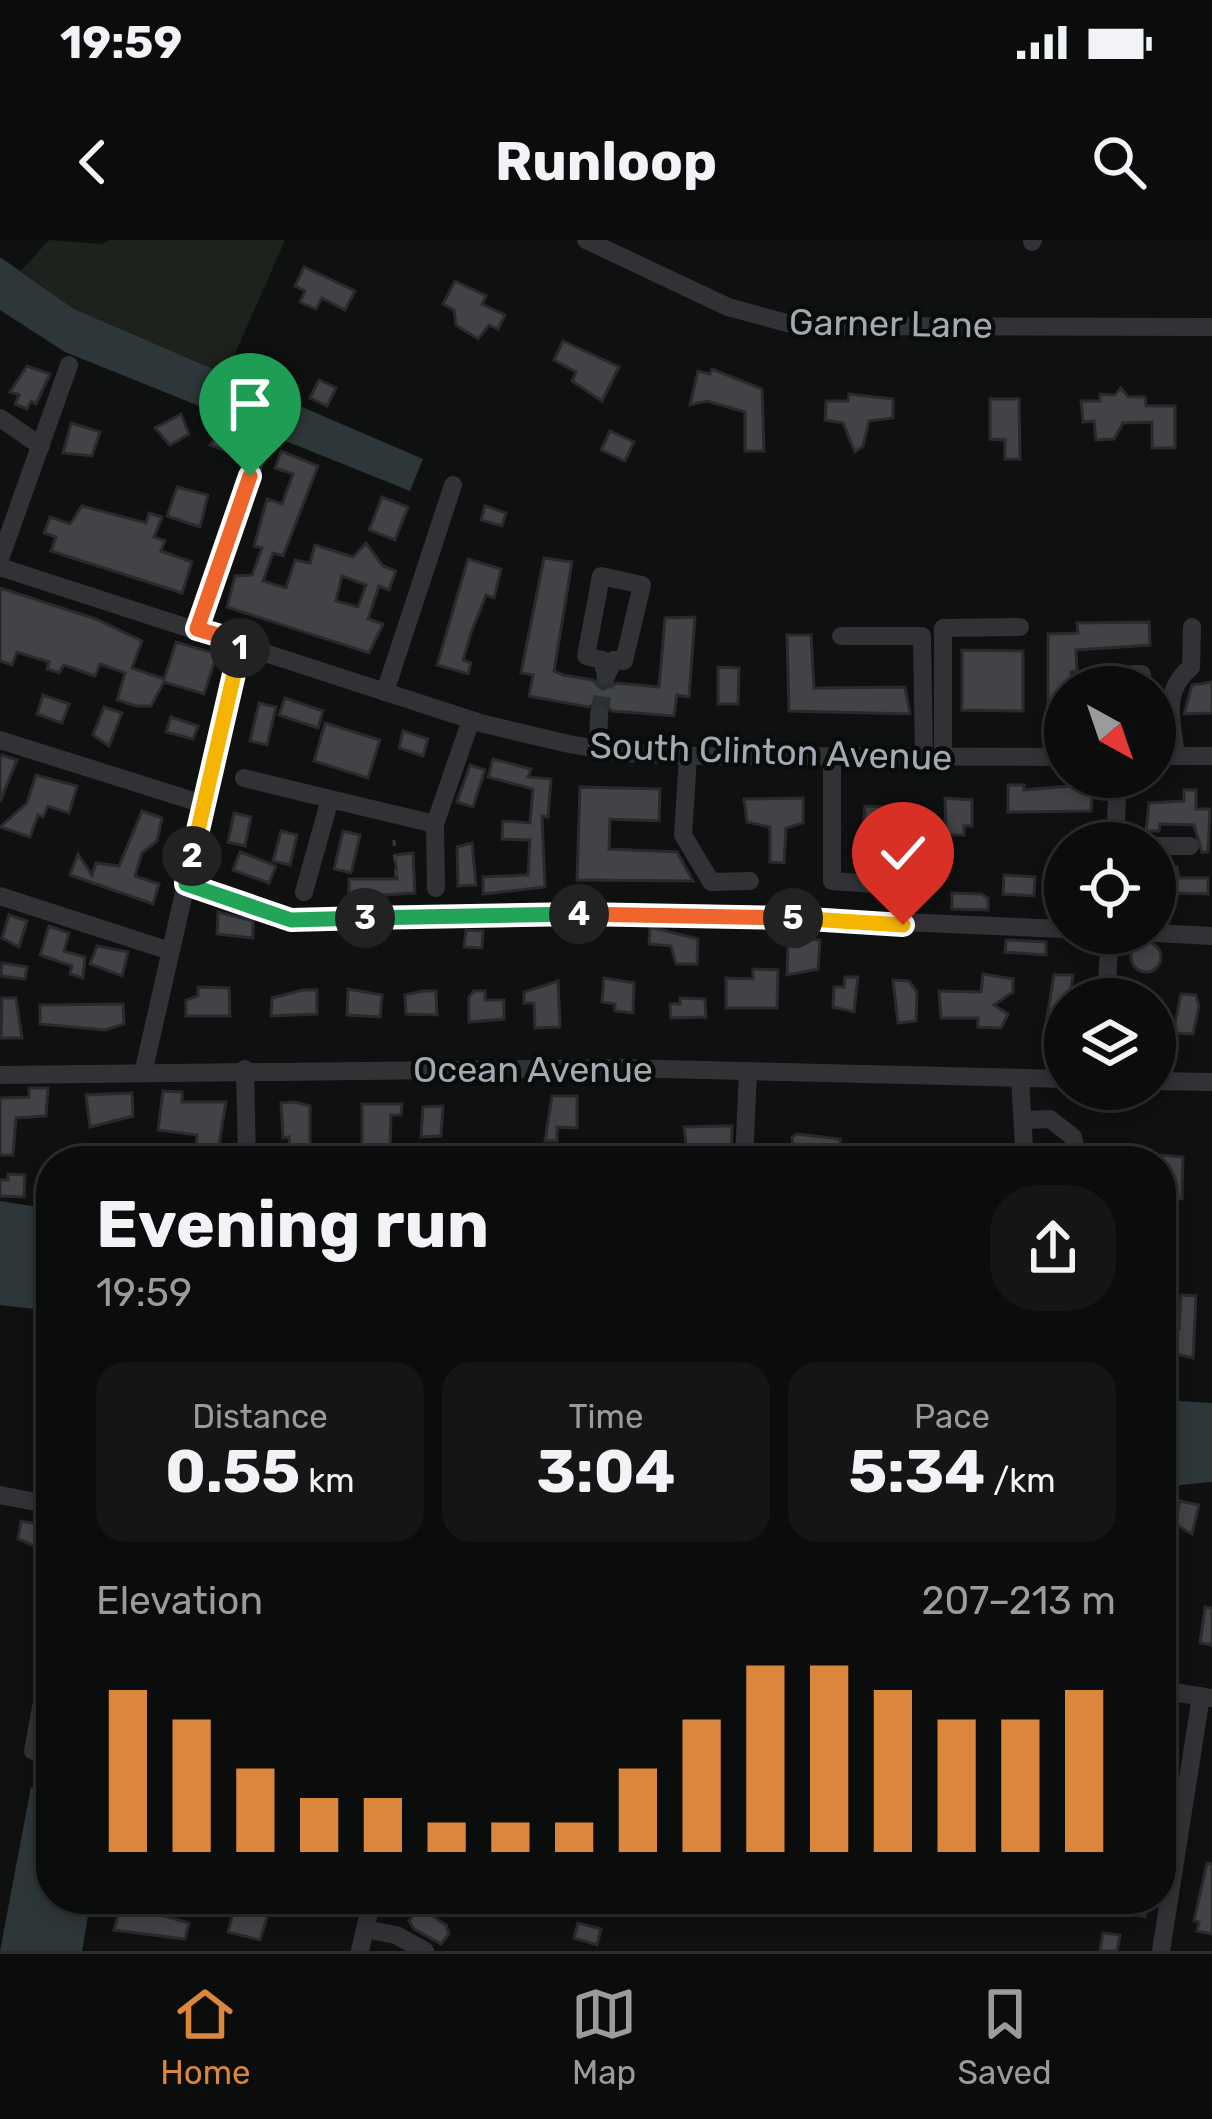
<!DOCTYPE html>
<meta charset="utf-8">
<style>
:root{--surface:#0b0c0c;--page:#141515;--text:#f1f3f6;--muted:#9a9b9d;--line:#2b2c2d;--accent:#db863d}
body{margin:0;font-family:Rubik,sans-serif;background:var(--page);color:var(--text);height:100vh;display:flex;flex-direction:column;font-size:45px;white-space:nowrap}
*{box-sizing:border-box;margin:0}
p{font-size:39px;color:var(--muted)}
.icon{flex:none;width:66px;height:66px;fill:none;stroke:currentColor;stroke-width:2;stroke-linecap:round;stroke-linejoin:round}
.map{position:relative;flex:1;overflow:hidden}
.panel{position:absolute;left:36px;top:906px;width:1140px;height:768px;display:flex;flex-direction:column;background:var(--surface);border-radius:48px;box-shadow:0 6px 18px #0003,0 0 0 3px var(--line)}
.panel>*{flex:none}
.needle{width:78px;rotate:140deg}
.buttons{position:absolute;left:1044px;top:426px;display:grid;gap:24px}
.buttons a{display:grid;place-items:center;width:132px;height:132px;border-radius:50%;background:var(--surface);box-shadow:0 6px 18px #0003,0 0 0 3px var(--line);font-size:60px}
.pin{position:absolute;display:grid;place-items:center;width:102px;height:102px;color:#fff;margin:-123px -51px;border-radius:50% 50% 50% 0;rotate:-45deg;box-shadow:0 0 12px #0007}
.pin .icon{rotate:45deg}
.km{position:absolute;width:60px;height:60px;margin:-30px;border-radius:50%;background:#222;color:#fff;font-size:33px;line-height:60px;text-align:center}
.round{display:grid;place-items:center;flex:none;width:126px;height:126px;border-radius:48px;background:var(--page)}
.summary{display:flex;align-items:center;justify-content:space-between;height:204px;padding:0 60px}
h1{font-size:66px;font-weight:700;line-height:90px}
.metrics{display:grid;grid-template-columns:repeat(3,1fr);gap:18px;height:204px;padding:12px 60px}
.metrics div{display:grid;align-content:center;border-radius:30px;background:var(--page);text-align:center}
.metrics b{font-size:60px;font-weight:700}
.metrics small{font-size:33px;font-weight:400}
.metrics p{font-size:33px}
.chart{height:336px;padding:24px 60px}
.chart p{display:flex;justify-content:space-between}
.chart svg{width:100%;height:216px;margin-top:12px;stroke:var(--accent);stroke-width:6}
.status{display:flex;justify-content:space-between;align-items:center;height:84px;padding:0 60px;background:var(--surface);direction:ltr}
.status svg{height:33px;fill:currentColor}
header{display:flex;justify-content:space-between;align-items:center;height:156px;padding:0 60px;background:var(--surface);font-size:54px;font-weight:700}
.tabs{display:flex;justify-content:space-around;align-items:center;height:168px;border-top:3px solid var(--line);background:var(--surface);font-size:33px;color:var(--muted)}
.tabs a{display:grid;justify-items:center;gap:6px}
.tabs .selected{color:var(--accent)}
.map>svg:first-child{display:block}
</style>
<div class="status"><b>19:59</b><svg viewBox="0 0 49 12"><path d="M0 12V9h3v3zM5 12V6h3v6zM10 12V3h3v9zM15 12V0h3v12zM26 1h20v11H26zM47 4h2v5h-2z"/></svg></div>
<header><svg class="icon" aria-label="back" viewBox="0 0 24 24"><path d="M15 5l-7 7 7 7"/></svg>Runloop<svg class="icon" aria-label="search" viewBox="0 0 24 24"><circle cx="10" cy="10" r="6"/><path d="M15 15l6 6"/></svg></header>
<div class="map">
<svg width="1212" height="1711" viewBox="0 0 1212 1711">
<rect width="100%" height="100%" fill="#0f1010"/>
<!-- green -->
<path fill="#1d231c" d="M49 0 102 4 110 0H285L226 134 74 69 21 31Z"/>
<!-- water -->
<g fill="#2d3639">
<path d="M0 17 74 69 423 219 410 251 65 112 0 70Z"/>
<path d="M0 961 51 969V1071L0 1065Z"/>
<path d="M1161 1160 1212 1163V1242L1161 1247Z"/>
<path d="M31 1547 51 1550V1659H91L82 1711H0Z"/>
</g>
<!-- building -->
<g fill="#414346" stroke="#2a2a2c" stroke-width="3" fill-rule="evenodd">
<path d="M304 27 355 51 345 70 322 58 316 69 300 62 305 51 295 46Z"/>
<path d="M455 41 486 56 482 64 505 75 498 89 489 85 478 99 456 85 454 70 443 64Z"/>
<path d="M563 101 619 127 602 161 572 141 576 132 554 120Z"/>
<path d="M27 126 50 134 36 164 31 161 27 169 15 164 19 155 10 152Z"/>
<path d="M712 129 762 149 764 211H745V172L707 161 690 165 698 131 710 134Z"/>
<path d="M319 140 336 148 327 166 310 158Z"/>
<path d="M1121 148 1128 157H1145L1146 166H1175V208H1152V182L1123 183 1114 199 1096 200 1094 181 1083 182 1081 161H1100V154L1115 155Z"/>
<path d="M849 154 893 159V178L869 181 863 206 855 212 843 183 825 180 826 161H848Z"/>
<path d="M990 159H1019L1020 219H1005V200L990 199Z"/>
<path d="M181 174 189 194 170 205 155 188Z"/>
<path d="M71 183 100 192 92 216 63 213Z"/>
<path d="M225 184 243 192 234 214 210 205Z"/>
<path d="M610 191 634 202 625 221 601 210Z"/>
<path d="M281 211 318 226 283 316 273 313 263 341 286 348 295 320 310 323 315 305 353 317 366 303 383 326 396 331 389 350 379 346 368 379 383 384 369 413 227 367 235 336 252 335 262 308 254 306 267 259 282 264 293 234 275 228ZM342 336 366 345 358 367 336 361Z"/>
<path d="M177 247 208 255 200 287 167 276Z"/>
<path d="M382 257 408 267 395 300 369 290Z"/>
<path d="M82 266 146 283 149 273 162 277 154 297 165 301 161 311 192 322 182 353 51 311 56 297 44 293 50 277 70 284Z"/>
<path d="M485 266 506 273 502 286 481 280Z"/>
<path d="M544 318 572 322 554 431 563 435 593 440 602 449 617 443 659 447 665 378 695 377 689 457 677 455 674 476 612 471 601 461 588 467 529 456 533 435 521 433Z"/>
<path d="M468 319 501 329 494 358 486 355 471 393 463 420 471 423 468 434 437 425Z"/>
<path d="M0 348 96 379 142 401 132 428 164 439 176 402 217 414 204 454 164 442 151 466H136L117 460 125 433 100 424 95 436 64 425 59 433 47 429 49 422 17 412 12 425 0 421Z"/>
<path d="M1149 382 1150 405 1076 410 1077 431 1071 432 1072 447H1065V471L1048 472V394L1078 393 1077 383Z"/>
<path d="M787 395H811L814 448 905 447 910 474 789 471Z"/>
<path d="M962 410 1023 411V471L962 470Z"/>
<path d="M718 427 739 428 738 464H718Z"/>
<path d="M1212 442V473L1184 474 1192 445Z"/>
<path d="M43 455 69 464 62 483 37 474Z"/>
<path d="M285 458 323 471 318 488 279 475Z"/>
<path d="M259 463 276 467 267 505 250 501Z"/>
<path d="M104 467 122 473 109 506 93 495Z"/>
<path d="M171 477 198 486 193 499 166 492Z"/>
<path d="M325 483 380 500 368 538 314 521Z"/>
<path d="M403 491 428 499 423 516 399 508Z"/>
<path d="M2 515 17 520 0 562V519Z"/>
<path d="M493 519 531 529 528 537 551 539 548 577 542 576 545 647 483 654V637L528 635 530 600 502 599 503 581 530 583 533 549 488 537Z"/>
<path d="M470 525 485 530 473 567 457 562Z"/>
<path d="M36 535 77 546 69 573 48 566 43 577 38 575 30 597 0 587 27 563Z"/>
<path d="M1093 544 1091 571 1008 572V545H1024V550Z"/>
<path d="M580 547 660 549 659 581 610 579 609 609 677 612 693 641 577 640Z"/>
<path d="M1184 550H1196V569H1210L1208 612H1202L1194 585 1160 584 1159 591H1146L1149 563 1184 561Z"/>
<path d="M803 558V583L786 588 784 623 770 622V587L747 582 744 559Z"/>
<path d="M945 558 972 560V586H964V595H946Z"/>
<path d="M865 566 884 567 878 632 859 629Z"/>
<path d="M142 571 162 578 157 601 142 613 135 636 159 644 153 664 70 635 78 614 92 635 96 623 119 626Z"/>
<path d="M234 573 251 577 245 606 228 602Z"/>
<path d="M281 591 297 595 290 625 273 621Z"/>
<path d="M343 591 360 595 351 633 334 629Z"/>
<path d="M472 603 476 645 458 646 457 607Z"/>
<path d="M240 612 276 626 269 643 233 630Z"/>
<path d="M413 613 415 653 349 657V639H397L395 615Z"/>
<path d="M1155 626 1177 627 1179 638H1208V654L1173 653 1172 673 1155 672Z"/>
<path d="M1004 635 1035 637 1034 656 1003 654Z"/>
<path d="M952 653 981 654 988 658V670L952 669Z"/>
<path d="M218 672 253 681V698L217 694Z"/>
<path d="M9 675 27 681 19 707 2 698Z"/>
<path d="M49 686 69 693 64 711 85 717 83 738 70 734 72 726 40 715Z"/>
<path d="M650 687 698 699 697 724H676L671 706 649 704Z"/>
<path d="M466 690 483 691 482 708 464 707Z"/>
<path d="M799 699 820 700 818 729 787 735 788 706 799 707Z"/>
<path d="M1006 700 1046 702V715L1005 712Z"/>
<circle cx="1146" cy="717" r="15"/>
<path d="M97 706 128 712 122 736 90 724Z"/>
<path d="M2 723 27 727 25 739 1 736Z"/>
<path d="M753 729 778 730 777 768H726V738L753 739Z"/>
<path d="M983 734 1013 739V752L994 765 1008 774 1001 788 978 787V778H941L939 751 981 752Z"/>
<path d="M1054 735H1073L1065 785 1046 784Z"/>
<path d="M845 737H858L854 772 833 767 834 747H844Z"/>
<path d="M604 738 634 743 633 773 615 771V764L602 762Z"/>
<path d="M893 740 909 741 917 752 916 781 898 783Z"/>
<path d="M558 741 560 787 535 788 534 763H524V752Z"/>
<path d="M198 747 229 748 230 776H186V760L198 756Z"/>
<path d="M348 749 382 755 380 777 347 775Z"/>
<path d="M303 750H317V774L271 776 272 758Z"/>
<path d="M423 751H436L437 775 406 774 405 755Z"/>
<path d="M474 751H485V760H504V779L469 782V757Z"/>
<path d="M1181 754 1196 755 1199 766 1193 794 1173 793Z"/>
<path d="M2 758H16L22 798H1Z"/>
<path d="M680 758 705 759 706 777 671 778 670 764H680Z"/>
<path d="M123 764 124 784 105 790 40 784V765Z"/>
<path d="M29 848H48L46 876 16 878 13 915H0V858L29 857Z"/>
<path d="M163 851 182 852V862H226L218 910 196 909 197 895 158 890Z"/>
<path d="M132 853 133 876 90 887 86 855Z"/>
<path d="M552 856H577V888L557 887V901H545Z"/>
<path d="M295 862 310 866V913L290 914 289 897 283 898 281 863Z"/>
<path d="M362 864H402L401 875H391L390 910H362Z"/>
<path d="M443 866 441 896 421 897 423 867Z"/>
<path d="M722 886H732L731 921 688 920 684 887Z"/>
<path d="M797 894 840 899V916L836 921H795L792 897Z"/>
<path d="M976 905 1010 907 1017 918 1032 921 975 920 971 914Z"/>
<path d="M1161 915 1183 917 1182 959 1163 958Z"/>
<path d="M8 934 25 935 24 957 0 956V940H8Z"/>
<path d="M1181 1055 1196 1056 1193 1118 1161 1110 1162 1088 1179 1089Z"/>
<path d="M1180 1261 1199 1265 1192 1294 1175 1284Z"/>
<path d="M21 1281 51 1287 49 1312 18 1299Z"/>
<path d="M1205 1367 1212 1368V1405L1200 1403Z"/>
<path d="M1207 1623 1212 1624V1694L1197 1691 1199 1682 1194 1681Z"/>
<path d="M237 1659 272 1662 260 1700 228 1692Z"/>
<path d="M1119 1659H1149L1145 1677 1117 1670Z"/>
<path d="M133 1667 189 1683 185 1699 114 1690 120 1668Z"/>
<path d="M419 1667 446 1685 449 1694 441 1704 414 1689 409 1681Z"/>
<path d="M578 1683 601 1689 597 1705 574 1698Z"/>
<path d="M1103 1693 1120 1695 1117 1711H1100Z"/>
</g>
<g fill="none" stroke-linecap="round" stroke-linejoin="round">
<!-- minor-tunnel -->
<path stroke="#2c2f30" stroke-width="18" stroke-dasharray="18 9" stroke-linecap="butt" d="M599 474 606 436"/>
<!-- path -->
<path stroke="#37393c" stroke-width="3" stroke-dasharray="6 9" stroke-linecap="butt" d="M394 600 396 636"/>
<!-- minor -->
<g stroke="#313235" stroke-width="18">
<path d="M586 0 728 67 798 86 1212 87"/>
<path d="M1032 2 1033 0"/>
<path d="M0 178 41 206"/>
<path d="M0 319 69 125"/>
<path d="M0 327 484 484 569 504 622 513 701 516 1065 517"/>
<path d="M601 336 642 345 624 421 614 420 606 436 602 420 586 416Z"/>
<path d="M197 389 265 193"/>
<path d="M841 396H922L924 518"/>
<path d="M1097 447V435L1142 434 1141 447"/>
<path d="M385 452 453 245"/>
<path d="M0 500 203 564"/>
<path d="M598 509 599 474"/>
<path d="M688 516 683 595 711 642 750 641"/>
<path d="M1155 516H1212"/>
<path d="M1176 516C1172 480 1161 452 1191 427L1192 387"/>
<path d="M943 518V388L1020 387"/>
<path d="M832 519V641L873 644"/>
<path d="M244 538 330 559"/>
<path d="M1115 603 1118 537"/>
<path d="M1155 606H1190"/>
<path d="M186 644 291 680 694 673 1065 689"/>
<path d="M436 648 435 584 471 480"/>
<path d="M304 652 330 559 435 584"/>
<path d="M0 656 170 711"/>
<path d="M1155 693 1212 696"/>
<path d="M1106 759 1110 693"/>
<path d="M144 829 241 402"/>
<path d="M245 829 247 921"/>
<path d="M0 835 621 828 1065 839"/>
<path d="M1020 838 1024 907"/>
<path d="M1155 841 1212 842"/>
<path d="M1026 880 1050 879 1073 897 1078 921"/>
<path d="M744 921 748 831"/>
<path d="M0 1255 51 1265"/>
<path d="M1161 1450 1210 1458"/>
<path d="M33 1511 51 1414"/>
<path d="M365 1689 396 1695 425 1711"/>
<path d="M360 1711 372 1659"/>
<path d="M1161 1711 1201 1456"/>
</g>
</g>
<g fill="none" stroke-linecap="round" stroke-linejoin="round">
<defs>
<path id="split-1" d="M240 408 241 402 197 389 250 236"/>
<path id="split-2" d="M192 616 240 408"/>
<path id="split-3" d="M192 616 186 644 291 680 365 678"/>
<path id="split-4" d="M365 678 579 674"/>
<path id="split-5" d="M579 674 793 678"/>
<path id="split-6" d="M793 678 903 685"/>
</defs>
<!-- split-1 casing -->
<use href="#split-1" stroke="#fff" stroke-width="24"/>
<!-- split-2 casing -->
<use href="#split-2" stroke="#fff" stroke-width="24"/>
<!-- split-3 casing -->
<use href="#split-3" stroke="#fff" stroke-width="24"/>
<!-- split-4 casing -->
<use href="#split-4" stroke="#fff" stroke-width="24"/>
<!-- split-5 casing -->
<use href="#split-5" stroke="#fff" stroke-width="24"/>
<!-- split-6 casing -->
<use href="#split-6" stroke="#fff" stroke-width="24"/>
<!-- split-1 -->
<use href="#split-1" stroke="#f0652b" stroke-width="15"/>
<!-- split-2 -->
<use href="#split-2" stroke="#f5b400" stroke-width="15"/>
<!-- split-3 -->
<use href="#split-3" stroke="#22a559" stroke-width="15"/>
<!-- split-4 -->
<use href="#split-4" stroke="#22a559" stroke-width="15"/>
<!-- split-5 -->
<use href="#split-5" stroke="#f0652b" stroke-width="15"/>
<!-- split-6 -->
<use href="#split-6" stroke="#f5b400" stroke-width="15"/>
</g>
<g text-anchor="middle" stroke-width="9" stroke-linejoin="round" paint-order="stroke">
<!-- street labels -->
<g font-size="36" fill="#a2a9b0" stroke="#0a0b0b">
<text transform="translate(891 83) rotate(1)" y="13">Garner Lane</text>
<text transform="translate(771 511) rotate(2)" y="13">South Clinton Avenue</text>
<text x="533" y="842">Ocean Avenue</text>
</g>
</g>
</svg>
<div class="buttons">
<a><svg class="needle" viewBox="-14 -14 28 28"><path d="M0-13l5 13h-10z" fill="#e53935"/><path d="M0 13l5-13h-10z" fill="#9a9b9d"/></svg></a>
<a><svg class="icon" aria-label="locate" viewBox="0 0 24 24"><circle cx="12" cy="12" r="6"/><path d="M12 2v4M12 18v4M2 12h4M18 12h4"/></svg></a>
<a><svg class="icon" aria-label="layers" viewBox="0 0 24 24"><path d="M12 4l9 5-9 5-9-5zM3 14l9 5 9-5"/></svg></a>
</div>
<div class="pin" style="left:250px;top:236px;background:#1e9e55"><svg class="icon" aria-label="arrive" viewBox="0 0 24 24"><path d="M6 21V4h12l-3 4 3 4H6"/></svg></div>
<div class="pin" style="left:903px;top:685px;background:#d93025"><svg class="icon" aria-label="check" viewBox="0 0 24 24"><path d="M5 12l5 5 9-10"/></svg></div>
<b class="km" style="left:240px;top:408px">1</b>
<b class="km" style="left:192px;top:616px">2</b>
<b class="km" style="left:365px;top:678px">3</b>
<b class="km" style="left:579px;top:674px">4</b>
<b class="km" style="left:793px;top:678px">5</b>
<section class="panel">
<div class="summary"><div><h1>Evening run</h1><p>19:59</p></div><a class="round"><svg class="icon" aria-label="share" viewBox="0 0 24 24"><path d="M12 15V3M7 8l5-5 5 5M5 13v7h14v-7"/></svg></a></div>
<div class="metrics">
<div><p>Distance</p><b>0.55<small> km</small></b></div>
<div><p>Time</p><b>3:04</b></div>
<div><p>Pace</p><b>5:34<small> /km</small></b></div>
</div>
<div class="chart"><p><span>Elevation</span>207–213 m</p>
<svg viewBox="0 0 160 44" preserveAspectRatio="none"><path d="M5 44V11M15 44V17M25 44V27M35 44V33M45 44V33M55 44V38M65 44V38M75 44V38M85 44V27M95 44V17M105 44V6M115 44V6M125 44V11M135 44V17M145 44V17M155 44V11"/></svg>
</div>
</section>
</div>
<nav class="tabs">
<a class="selected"><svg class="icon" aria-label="home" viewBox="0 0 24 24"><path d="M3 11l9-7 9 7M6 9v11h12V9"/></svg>Home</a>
<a><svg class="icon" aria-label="map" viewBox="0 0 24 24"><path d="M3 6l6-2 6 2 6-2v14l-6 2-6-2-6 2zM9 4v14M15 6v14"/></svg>Map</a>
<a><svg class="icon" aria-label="saved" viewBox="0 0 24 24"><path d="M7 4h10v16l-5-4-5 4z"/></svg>Saved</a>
</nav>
